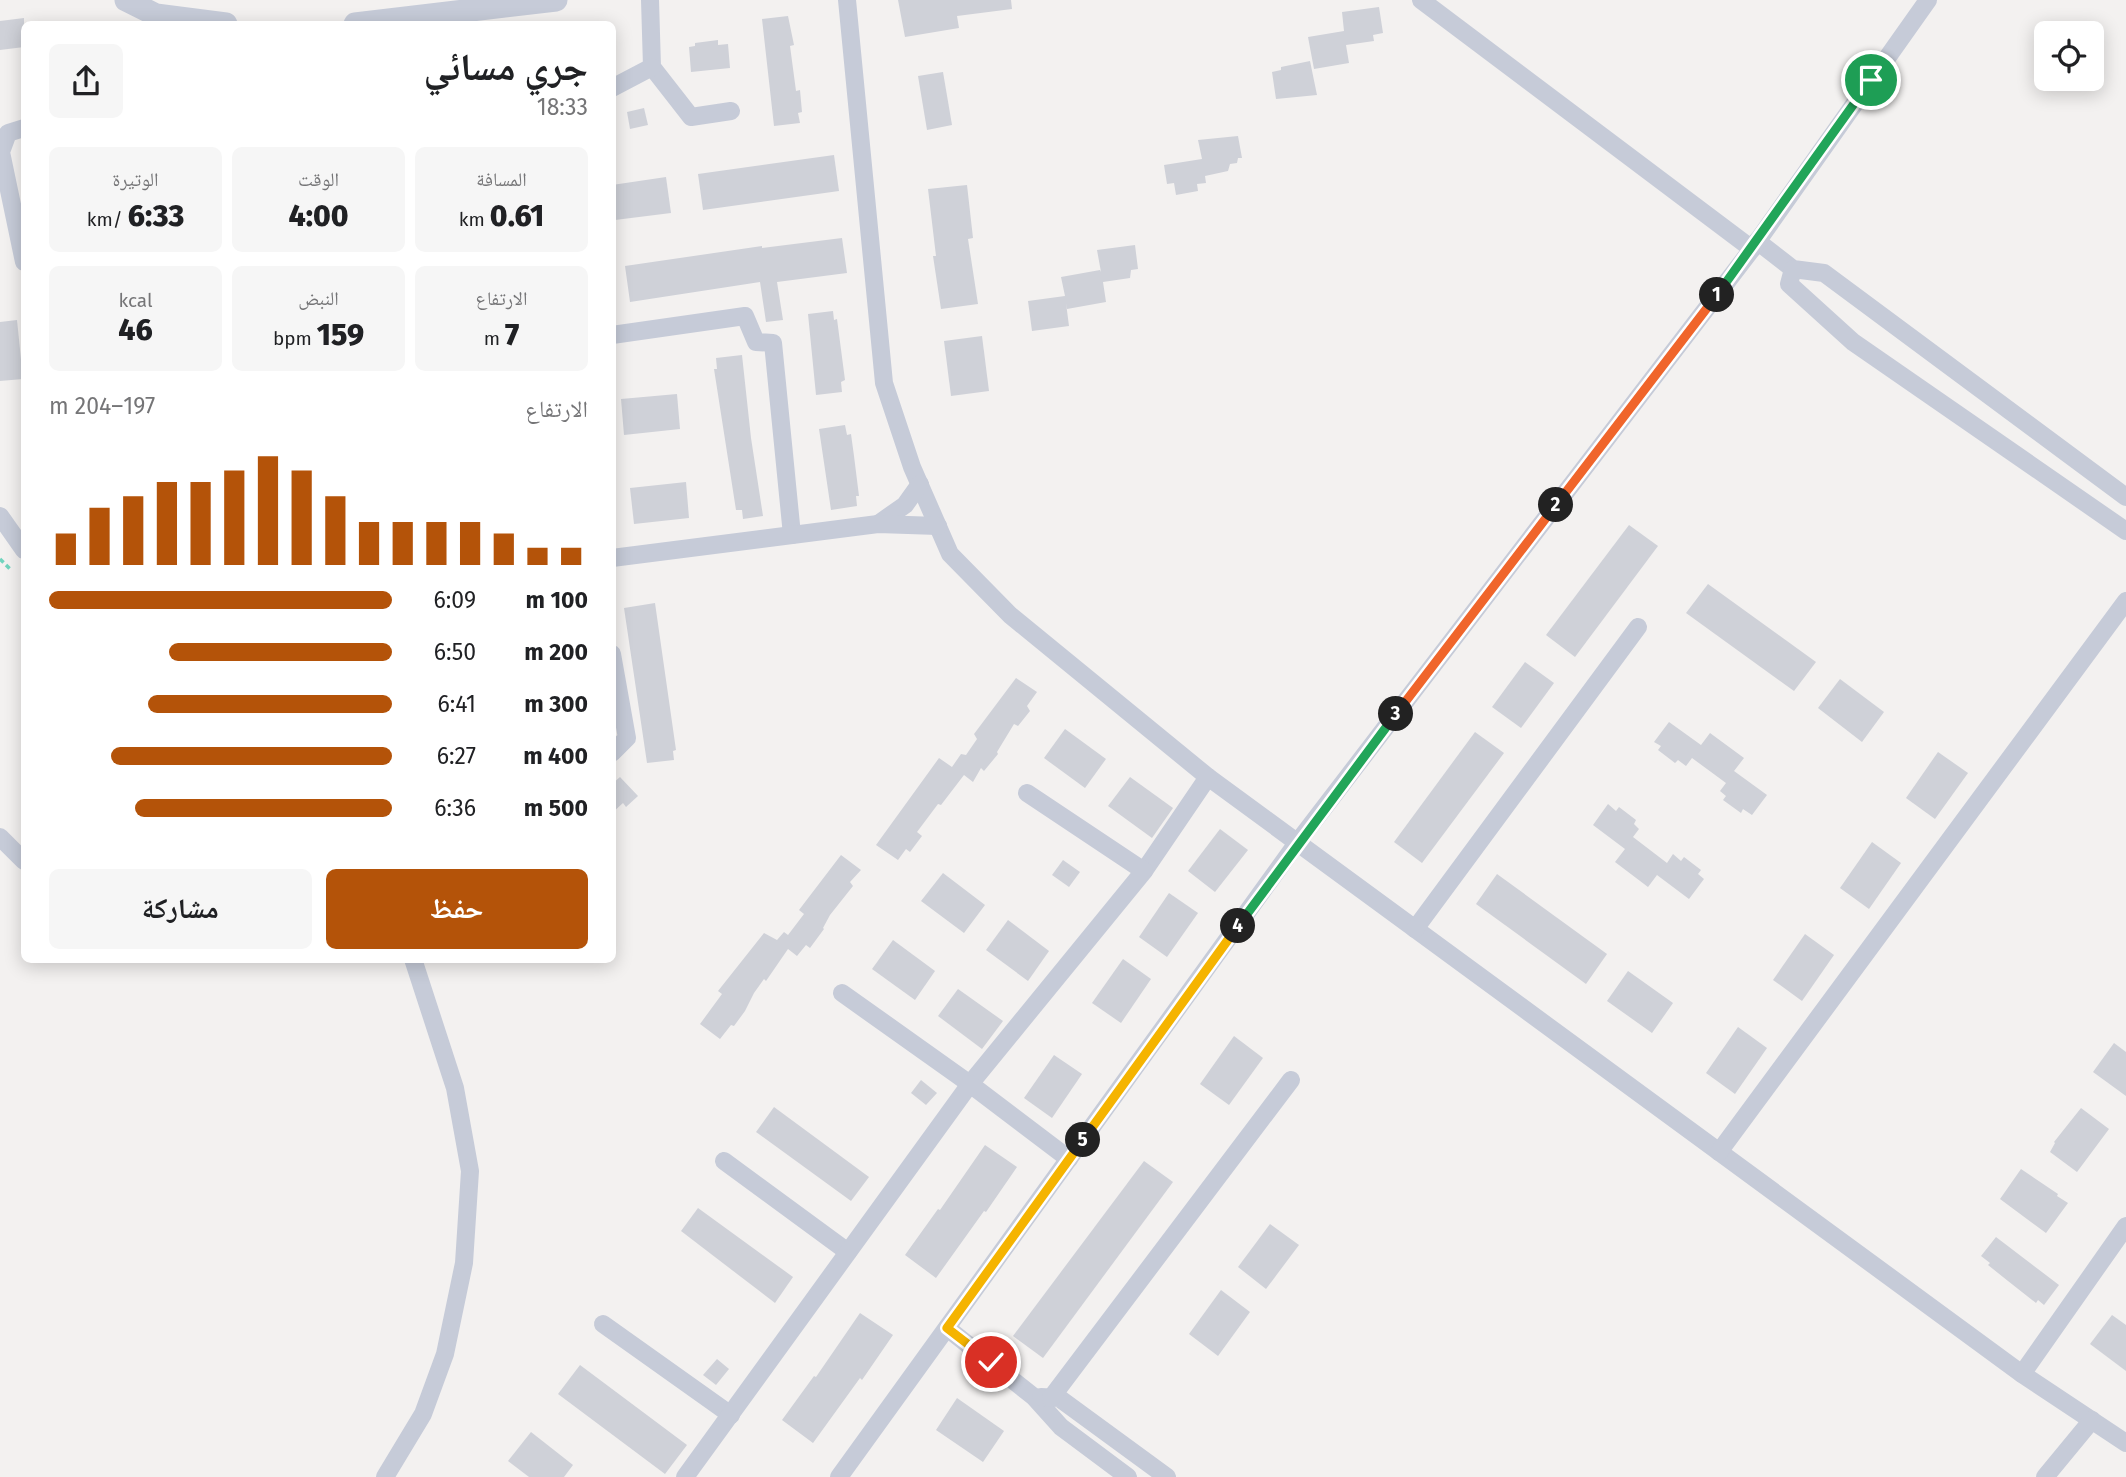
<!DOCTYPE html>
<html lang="ar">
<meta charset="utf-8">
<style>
:root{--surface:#fff;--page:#f6f6f6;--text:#202124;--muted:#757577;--accent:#b45309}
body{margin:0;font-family:"Fira Sans","Noto Naskh Arabic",sans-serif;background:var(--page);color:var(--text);direction:rtl;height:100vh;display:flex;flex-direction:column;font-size:26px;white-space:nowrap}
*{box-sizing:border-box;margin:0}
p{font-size:23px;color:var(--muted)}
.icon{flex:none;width:38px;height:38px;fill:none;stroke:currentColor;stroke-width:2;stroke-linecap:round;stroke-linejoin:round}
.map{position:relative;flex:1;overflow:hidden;direction:ltr}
.drawer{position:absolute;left:21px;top:21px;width:595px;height:942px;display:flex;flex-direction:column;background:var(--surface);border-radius:10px;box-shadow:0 4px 18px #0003;direction:rtl}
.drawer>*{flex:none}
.fabs{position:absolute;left:2034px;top:21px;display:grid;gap:14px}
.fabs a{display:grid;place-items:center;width:70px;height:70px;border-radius:10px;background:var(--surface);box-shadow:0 4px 18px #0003;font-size:35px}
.pin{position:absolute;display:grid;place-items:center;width:60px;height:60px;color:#fff;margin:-30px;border:4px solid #fff;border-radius:50%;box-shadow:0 2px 7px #0007}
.km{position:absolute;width:35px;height:35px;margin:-18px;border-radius:50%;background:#222;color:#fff;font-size:19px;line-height:35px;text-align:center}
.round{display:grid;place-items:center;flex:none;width:74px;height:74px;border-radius:10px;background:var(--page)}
.head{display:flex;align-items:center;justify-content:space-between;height:119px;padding:0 28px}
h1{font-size:38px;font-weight:800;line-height:52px}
.stats{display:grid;grid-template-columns:repeat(3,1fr);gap:10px;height:119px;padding:7px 28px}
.stats div{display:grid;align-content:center;border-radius:10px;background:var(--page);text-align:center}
.stats b{font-size:30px;font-weight:800}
.stats small{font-size:19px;font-weight:400}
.stats p{font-size:19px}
.chart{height:196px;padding:14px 28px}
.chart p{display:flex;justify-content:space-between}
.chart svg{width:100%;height:126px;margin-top:7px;stroke:var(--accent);stroke-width:6}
.primary-button{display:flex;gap:14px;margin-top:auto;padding:14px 28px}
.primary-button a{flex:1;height:80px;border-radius:10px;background:var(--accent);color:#fff;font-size:28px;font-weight:800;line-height:80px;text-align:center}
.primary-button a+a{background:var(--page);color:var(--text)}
ul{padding:0 28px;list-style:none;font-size:23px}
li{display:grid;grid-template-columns:112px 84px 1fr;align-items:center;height:52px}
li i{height:18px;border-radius:9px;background:var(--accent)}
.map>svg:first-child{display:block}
</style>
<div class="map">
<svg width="2126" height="1477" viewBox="0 0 2126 1477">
<rect width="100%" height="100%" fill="#f3f1f0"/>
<!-- building -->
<g fill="#cfd1d8">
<path d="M898 0H1011L1012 9 957 16 959 28 905 37Z"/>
<path d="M1379 7 1383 33 1373 35 1374 41 1346 45 1349 63 1314 69 1308 37 1344 31 1342 12Z"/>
<path d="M788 16 794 45 790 46 796 91 800 90 802 112 798 113 800 123 774 126 762 19Z"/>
<path d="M24 18V47L0 50V21Z"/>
<path d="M718 40V45L728 44 730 68 691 72 689 47 695 46V43Z"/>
<path d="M1310 61 1317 95 1276 99 1272 72 1281 70V67Z"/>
<path d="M943 72 952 125 927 130 918 76Z"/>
<path d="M644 108 648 125 630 129 627 112Z"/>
<path d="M1238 136 1242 158H1238L1237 163 1230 164 1228 171 1205 176 1206 183 1197 184 1198 191 1176 195 1174 183 1167 184 1164 165 1202 159 1198 140Z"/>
<path d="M834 155 839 191 703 210 698 174Z"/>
<path d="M666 177 671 213 615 220 612 185Z"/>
<path d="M967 185 973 238 968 239 978 304 941 309 933 256H936L928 189Z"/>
<path d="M842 238 847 273 777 282 783 320 766 322 760 282 630 302 625 266 762 246V248Z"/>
<path d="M1135 245 1138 269 1131 270 1130 278 1103 282 1106 302 1067 309 1066 303 1069 326 1032 331 1028 301 1065 296 1061 277 1100 270 1101 272 1097 250Z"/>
<path d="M833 311 834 320 837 319 845 380 841 382 842 392 816 395 808 314Z"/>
<path d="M17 320 23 379 0 381V322Z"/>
<path d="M982 336 989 391 951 396 944 341Z"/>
<path d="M742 355 751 438 763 516 743 519 742 510H736L714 369H717L716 358Z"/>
<path d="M677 394 680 429 624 435 621 399Z"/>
<path d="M845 425 847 435 851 434 854 456 859 496H856L857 506 831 510 819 429Z"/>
<path d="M686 482 689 518 634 524 630 488Z"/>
<path d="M1629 525 1658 546 1575 657 1546 635Z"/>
<path d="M1708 584 1816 662 1794 691 1686 613Z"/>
<path d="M655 603 676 750 673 751 674 760 647 763 624 608Z"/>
<path d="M1525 662 1554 683 1521 728 1492 707Z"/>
<path d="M1016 678 1037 692 1027 706 1030 711 1018 726 1014 724 997 752 998 754 984 771 981 768 973 782 964 775 941 805 938 804 917 832 922 836 910 852 906 849 898 860 876 845 939 758 952 767 961 754 966 755 977 739 974 734Z"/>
<path d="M1840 679 1884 712 1862 742 1818 708Z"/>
<path d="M1669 722 1701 745 1710 733 1744 758 1734 771 1767 795 1752 815 1743 809 1741 813 1723 800 1726 796 1720 791 1726 783 1692 758 1686 766 1678 760 1675 763 1658 750 1661 746 1654 742Z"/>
<path d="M1065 729 1106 759 1085 788 1044 758Z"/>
<path d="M1475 732 1504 753 1422 863 1394 842Z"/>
<path d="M1938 752 1968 773 1935 819 1906 798Z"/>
<path d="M620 777 638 796 626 807 623 803 612 813V784Z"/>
<path d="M1130 777 1173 808 1152 838 1108 806Z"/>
<path d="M1608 804 1616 811 1619 807 1636 820 1634 824 1639 829 1633 837 1667 863 1673 854 1681 861 1684 857 1701 870 1698 874 1704 879 1689 899 1657 875 1648 887 1615 862 1625 849 1593 825Z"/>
<path d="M1220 829 1248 850 1215 892 1188 871Z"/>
<path d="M1872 842 1901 863 1869 909 1840 888Z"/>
<path d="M841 855 861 870 850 882 853 886 830 915 823 928 824 929 810 948 806 945 797 956 788 949 766 981 764 979 754 993 745 1011 734 1026 731 1025 720 1039 700 1024 722 994 718 991 764 933 777 940 784 932 788 935 804 914 799 910Z"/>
<path d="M1063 860 1080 872 1069 887 1052 875Z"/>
<path d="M943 873 985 905 964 933 921 901Z"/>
<path d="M1497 874 1607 954 1586 984 1476 904Z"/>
<path d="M1169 893 1198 913 1167 957 1139 937Z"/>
<path d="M1008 920 1049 951 1028 981 986 950Z"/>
<path d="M1805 934 1834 955 1802 1001 1773 980Z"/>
<path d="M893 940 935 971 915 1000 872 969Z"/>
<path d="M1123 959 1151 979 1121 1023 1092 1003Z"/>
<path d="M1628 971 1673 1003 1652 1033 1607 1001Z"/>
<path d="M958 989 1003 1021 982 1049 938 1016Z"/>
<path d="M1738 1027 1767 1048 1735 1094 1706 1073Z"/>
<path d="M1234 1036 1263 1058 1229 1105 1200 1084Z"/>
<path d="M2114 1043 2126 1052V1096L2093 1072Z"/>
<path d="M1054 1055 1082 1074 1052 1118 1024 1098Z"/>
<path d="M921 1080 937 1093 926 1105 911 1093Z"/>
<path d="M774 1107 869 1177 851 1201 756 1132Z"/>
<path d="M2081 1108 2109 1129 2077 1172 2050 1152 2055 1143 2054 1142Z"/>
<path d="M985 1145 1017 1167 986 1212 984 1211 936 1278 905 1255 938 1209 940 1210Z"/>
<path d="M1144 1161 1173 1182 1043 1358 1013 1336Z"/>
<path d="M2021 1169 2058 1194 2057 1196 2068 1203 2046 1233 2000 1199Z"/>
<path d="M698 1208 793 1277 775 1303 681 1231Z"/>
<path d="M1270 1224 1299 1245 1266 1289 1238 1267Z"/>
<path d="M1996 1237 2059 1285 2044 1305 2038 1300 2036 1303 2008 1281 1988 1265 1990 1263 1981 1256Z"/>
<path d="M1221 1290 1250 1312 1218 1356 1189 1334Z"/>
<path d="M860 1313 893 1335 862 1380 860 1378 813 1443 782 1420 814 1376 816 1377Z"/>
<path d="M2112 1315 2126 1325V1371L2090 1344Z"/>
<path d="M717 1359 729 1369 716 1385 703 1375Z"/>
<path d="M580 1365 687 1445 665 1474 558 1394Z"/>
<path d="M957 1398 1004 1431 983 1462 936 1430Z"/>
<path d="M531 1432 573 1465 564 1477H529L508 1461Z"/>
</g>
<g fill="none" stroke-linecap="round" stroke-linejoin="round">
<!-- path -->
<path stroke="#71d4be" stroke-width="3.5" stroke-dasharray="5 3.5" stroke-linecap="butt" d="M0 559 10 569"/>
<!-- minor -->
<g stroke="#c6cbd8" stroke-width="18">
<path d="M650 0 652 67 691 117 731 111"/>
<path d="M847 0 884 383 912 467 950 554 1010 615 1208 777 2022 1374 2126 1443"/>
<path d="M1421 0 1752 249"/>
<path d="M612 88 652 67"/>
<path d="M24 128 8 133 1 152 24 262"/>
<path d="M1757 241 1793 269 1824 273 2126 497"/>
<path d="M1793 269 1789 284 1853 342 2126 531"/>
<path d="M612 335 745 316 756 342 773 343 792 535"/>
<path d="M0 516 24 550"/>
<path d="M878 524 905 505 920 484"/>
<path d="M612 558 878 524 938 526"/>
<path d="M612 654 627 738 612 753"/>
<path d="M0 837 24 861"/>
<path d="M1144 871 1208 777"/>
<path d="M1415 929 1638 627"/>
<path d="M842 993 970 1084 1144 871 1027 793"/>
<path d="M1719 1152 2126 601"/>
<path d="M724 1161 848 1252"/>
<path d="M603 1324 731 1415"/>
<path d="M947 1328 1034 1397 1061 1427 1128 1477"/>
<path d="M2022 1374 2126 1226"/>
<path d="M1041 1397 1059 1398 1167 1477"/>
<path d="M1051 1398 1291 1080"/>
<path d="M385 1477 423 1414 445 1354 464 1263 470 1171 455 1088 413 959"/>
<path d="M685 1477 970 1084 1069 1159"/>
<path d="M839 1477 1297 843 1752 249 1928 0"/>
<path d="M2045 1477 2092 1420"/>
</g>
<!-- tertiary -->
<g stroke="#c6cbd8" stroke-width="23">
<path d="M126 0 156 15 226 24"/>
<path d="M355 24 556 0"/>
</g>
</g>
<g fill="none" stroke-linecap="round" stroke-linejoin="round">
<defs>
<path id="split-1" d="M1717 295 1871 80"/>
<path id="split-2" d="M1556 505 1717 295"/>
<path id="split-3" d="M1396 714 1556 505"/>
<path id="split-4" d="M1238 926 1396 714"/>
<path id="split-5" d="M1083 1140 1238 926"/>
<path id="split-6" d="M991 1362 947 1328 1083 1140"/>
</defs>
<!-- split-1 casing -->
<use href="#split-1" stroke="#fff" stroke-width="14"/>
<!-- split-2 casing -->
<use href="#split-2" stroke="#fff" stroke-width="14"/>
<!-- split-3 casing -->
<use href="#split-3" stroke="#fff" stroke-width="14"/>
<!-- split-4 casing -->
<use href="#split-4" stroke="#fff" stroke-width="14"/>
<!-- split-5 casing -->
<use href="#split-5" stroke="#fff" stroke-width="14"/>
<!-- split-6 casing -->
<use href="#split-6" stroke="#fff" stroke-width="14"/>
<!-- split-1 -->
<use href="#split-1" stroke="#22a559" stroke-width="9"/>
<!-- split-2 -->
<use href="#split-2" stroke="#f0652b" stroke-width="9"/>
<!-- split-3 -->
<use href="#split-3" stroke="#f0652b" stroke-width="9"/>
<!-- split-4 -->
<use href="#split-4" stroke="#22a559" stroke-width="9"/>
<!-- split-5 -->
<use href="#split-5" stroke="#f5b400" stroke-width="9"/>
<!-- split-6 -->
<use href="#split-6" stroke="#f5b400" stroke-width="9"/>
</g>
</svg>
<div class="fabs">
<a><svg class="icon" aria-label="locate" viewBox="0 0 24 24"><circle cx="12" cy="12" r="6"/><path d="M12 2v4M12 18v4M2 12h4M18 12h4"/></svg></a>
</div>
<div class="pin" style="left:1871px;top:80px;background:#1e9e55"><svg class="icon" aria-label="arrive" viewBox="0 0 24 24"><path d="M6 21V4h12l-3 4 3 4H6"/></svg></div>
<div class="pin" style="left:991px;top:1362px;background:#d93025"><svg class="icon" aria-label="check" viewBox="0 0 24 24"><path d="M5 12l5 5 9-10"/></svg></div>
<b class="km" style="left:1717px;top:295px">1</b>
<b class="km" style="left:1556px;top:505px">2</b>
<b class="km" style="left:1396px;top:714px">3</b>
<b class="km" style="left:1238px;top:926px">4</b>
<b class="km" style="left:1083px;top:1140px">5</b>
<section class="drawer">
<div class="head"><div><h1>جري مسائي</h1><p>18:33</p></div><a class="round"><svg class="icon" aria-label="share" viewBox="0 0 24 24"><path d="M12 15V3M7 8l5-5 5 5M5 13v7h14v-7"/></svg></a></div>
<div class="stats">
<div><p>المسافة</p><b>0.61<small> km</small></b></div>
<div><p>الوقت</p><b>4:00</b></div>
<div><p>الوتيرة</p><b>6:33<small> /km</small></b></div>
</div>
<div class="stats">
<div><p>الارتفاع</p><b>7<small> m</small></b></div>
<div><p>النبض</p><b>159<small> bpm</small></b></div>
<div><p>kcal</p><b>46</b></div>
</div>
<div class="chart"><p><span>الارتفاع</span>197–204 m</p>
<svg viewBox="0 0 160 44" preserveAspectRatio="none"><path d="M5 44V33M15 44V24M25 44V20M35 44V15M45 44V15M55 44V11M65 44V6M75 44V11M85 44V20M95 44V29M105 44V29M115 44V29M125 44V29M135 44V33M145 44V38M155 44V38"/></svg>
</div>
<ul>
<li><b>100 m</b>6:09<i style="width:100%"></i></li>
<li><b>200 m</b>6:50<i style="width:65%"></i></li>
<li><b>300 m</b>6:41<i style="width:71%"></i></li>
<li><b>400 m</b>6:27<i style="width:82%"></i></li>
<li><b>500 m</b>6:36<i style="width:75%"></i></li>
</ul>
<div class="primary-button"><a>حفظ</a><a>مشاركة</a></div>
</section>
</div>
